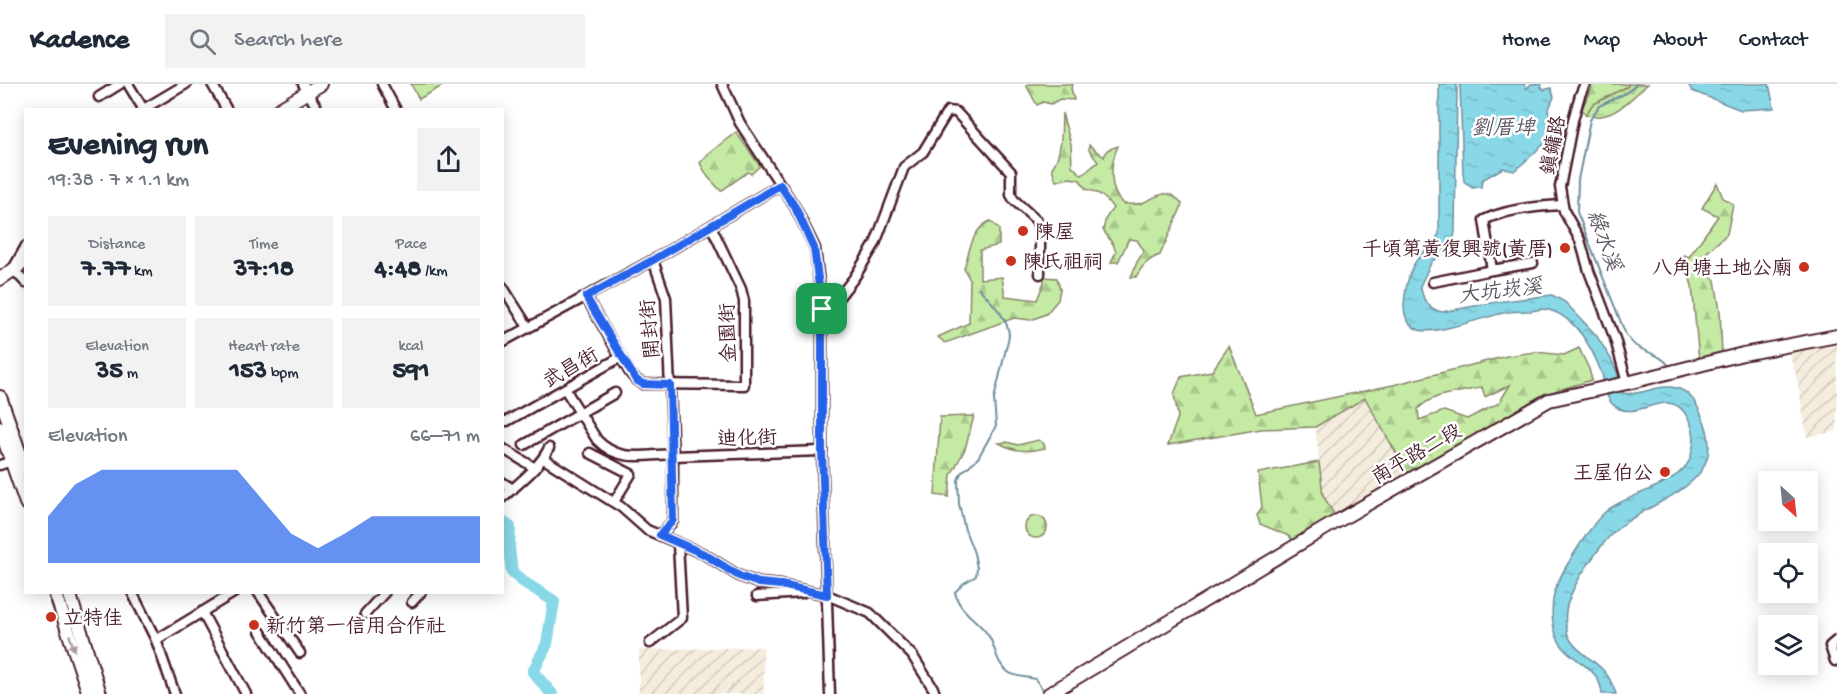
<!DOCTYPE html>
<meta charset="utf-8">
<style>
:root{--surface:#fff;--page:#f2f2f3;--text:#1f2937;--muted:#747a83;--line:#e0e1e3;--accent:#2563eb}
body{margin:0;font-family:"Gochi Hand","LXGW WenKai TC",sans-serif;background:var(--page);color:var(--text);height:100vh;display:flex;flex-direction:column;font-size:22px;white-space:nowrap}
*{box-sizing:border-box;margin:0}
p{font-size:20px;color:var(--muted)}
.icon{flex:none;width:33px;height:33px;fill:none;stroke:currentColor;stroke-width:2;stroke-linecap:round;stroke-linejoin:round}
.map{position:relative;flex:1;overflow:hidden}
.panel{position:absolute;left:24px;top:24px;width:480px;height:486px;display:flex;flex-direction:column;background:var(--surface);border-radius:0px;box-shadow:0 3px 15px #0003}
.panel>*{flex:none}
.needle{width:39px;rotate:153deg}
.tools{position:absolute;left:1758px;top:387px;display:grid;gap:12px}
.tools a{display:grid;place-items:center;width:60px;height:60px;border-radius:0px;background:var(--surface);box-shadow:0 3px 15px #0003;font-size:30px}
.pin{position:absolute;display:grid;place-items:center;width:51px;height:51px;color:#fff;margin:-26px;border-radius:12px;box-shadow:0 3px 9px #0006}
.round{display:grid;place-items:center;flex:none;width:63px;height:63px;border-radius:0px;background:var(--page)}
.summary{display:flex;align-items:center;justify-content:space-between;height:102px;padding:0 24px}
h1{font-size:33px;font-weight:700;line-height:45px}
.metrics{display:grid;grid-template-columns:repeat(3,1fr);gap:9px;height:102px;padding:6px 24px}
.metrics div{display:grid;align-content:center;border-radius:0px;background:var(--page);text-align:center}
.metrics b{font-size:26px;font-weight:700}
.metrics small{font-size:16px;font-weight:400}
.metrics p{font-size:16px}
.chart{height:168px;padding:12px 24px}
.chart p{display:flex;justify-content:space-between}
.chart svg{width:100%;height:108px;margin-top:6px;fill:var(--accent);opacity:.7}
header{display:flex;align-items:center;gap:36px;box-sizing:border-box;height:84px;padding:0 30px;background:var(--surface);border-bottom:2px solid var(--line)}
header strong{font-size:28px}
nav{display:flex;gap:33px;margin-inline-start:auto;font-size:21px}
.search{width:420px;height:54px;background:var(--page);display:flex;align-items:center;gap:15px;box-sizing:border-box;padding:0 21px;border-radius:0px;color:var(--muted);font-size:22px}
.map>svg:first-child{display:block}
</style>
<header>
<strong>Kadence</strong>
<div class="search"><svg class="icon" aria-label="search" viewBox="0 0 24 24"><circle cx="10" cy="10" r="6"/><path d="M15 15l6 6"/></svg>Search here</div>
<nav><a>Home</a><a>Map</a><a>About</a><a>Contact</a></nav>
</header>
<div class="map">
<svg width="1837" height="610" viewBox="0 0 1837 610">
<defs>
<pattern id="industrial-furrows" width="10" height="10" patternUnits="userSpaceOnUse" patternTransform="scale(1.5)"><rect width="10" height="10" fill="#f4edde"/><path d="M-1 1l2-2M0 10L10 0M9 11l2-2" fill="none" stroke="#d3cbbf"/></pattern>
<pattern id="forest-firs" width="22" height="20" patternUnits="userSpaceOnUse" patternTransform="scale(1.5)"><rect width="22" height="20" fill="#c4eaa4"/><path d="M5 1l3.5 6h-7zM16 11l3.5 6h-7z" fill="#aac88d"/></pattern>
<pattern id="wetland-marsh" width="20" height="14" patternUnits="userSpaceOnUse" patternTransform="scale(1.5)"><rect width="20" height="14" fill="#c4eaa4"/><path d="M1 5h8M5 5V1M11 12h8M15 12V8" fill="none" stroke="#aac88d"/></pattern>
<pattern id="park-tufts" width="24" height="20" patternUnits="userSpaceOnUse" patternTransform="scale(1.5)"><rect width="24" height="20" fill="#c4eaa4"/><path d="M3 7l-1-3M5 7V3M7 7l1-3M15 17l-1-3M17 17v-4M19 17l1-3" fill="none" stroke="#aac88d"/></pattern>
<pattern id="water-ripples" width="26" height="14" patternUnits="userSpaceOnUse" patternTransform="scale(1.5)"><rect width="26" height="14" fill="#89d8e7"/><path d="M2 4q2-2 4 0t4 0M15 11q2-2 4 0t4 0" fill="none" stroke="#78b9c6"/></pattern>
</defs>
<rect width="100%" height="100%" fill="#fff"/>
<filter id="ink" filterUnits="userSpaceOnUse"><feTurbulence type="fractalNoise" baseFrequency=".0167" numOctaves="2"/><feDisplacementMap in="SourceGraphic" scale="12" xChannelSelector="R" yChannelSelector="G"/><feConvolveMatrix kernelMatrix="1 2 1 2 8 2 1 2 1" color-interpolation-filters="sRGB"/></filter>
<g filter="url(#ink)">
<!-- industrial -->
<g fill="url(#industrial-furrows)">
<path d="M1837 260V347L1807 353 1797 295 1789 268Z"/>
<path d="M1365 314 1408 390 1335 432 1323 411 1315 343Z"/>
<path d="M763 563 764 610H639V566Z"/>
</g>
<!-- forest -->
<g fill="url(#forest-firs)" stroke="#878468" stroke-width="1.5" fill-rule="evenodd">
<path d="M1029 0H1073L1071 4 1074 16 1060 15 1051 20 1043 18 1037 21 1026 1Z"/>
<path d="M1593 0H1628L1629 2 1592 21 1586 31 1582 25Z"/>
<path d="M1062 29 1071 60 1072 82 1082 91 1098 78 1089 66V61L1104 73 1107 66 1118 62C1110 79 1108 106 1123 120 1129 120 1137 121 1142 119 1160 112 1165 102 1182 119L1181 124 1160 171C1147 176 1142 182 1136 193H1131L1137 178 1144 167 1137 156 1129 155 1118 178H1111L1116 168 1113 160 1103 146 1106 134 1113 124C1105 113 1099 108 1086 105L1080 96 1070 94 1056 97 1052 84C1063 67 1061 49 1062 29Z"/>
<path d="M736 48 760 82 751 90 748 88 721 107 708 93 700 79 708 70Z"/>
<path d="M1717 99 1723 114 1733 120 1727 150 1704 171 1701 182 1715 196 1720 227 1722 270 1699 276 1692 202 1684 171 1689 173 1718 132 1702 124Z"/>
<path d="M990 137 999 145V161L980 166V195L1002 193 1005 212 1037 216 1044 198V193L1057 194 1060 205 1058 216 1046 230 1031 236 1014 234 945 259 938 253 969 239 970 196 964 185C969 168 972 145 990 137Z"/>
<path d="M1229 262 1256 330 1393 301 1507 272 1535 268 1564 271 1579 264 1589 285 1592 296 1542 311 1408 390 1365 314 1315 343 1261 345 1168 361 1178 333 1174 310 1181 293 1212 287ZM1510 301 1499 319 1467 335 1444 327 1419 336 1418 325C1435 307 1461 310 1482 303L1485 313Z"/>
<path d="M974 332 965 365 951 391 949 413 935 411 940 333Z"/>
<path d="M1039 356 1044 360 1045 364C1028 368 1016 368 999 359L1007 358 1018 361Z"/>
<path d="M1319 378 1323 411 1335 432 1293 457 1289 452 1260 440 1257 431 1262 423 1258 389Z"/>
<circle cx="1036" cy="443" r="11"/>
</g>
<!-- wetland -->
<path fill="url(#wetland-marsh)" stroke="#878468" stroke-width="1.5" d="M1628 0H1648C1634 11 1620 30 1600 32 1596 33 1590 31 1586 31L1592 21 1628 2Z"/>
<!-- park -->
<path fill="url(#park-tufts)" stroke="#878468" stroke-width="1.5" d="M411 0H446L419 15Z"/>
<!-- water -->
<g fill="url(#water-ripples)" stroke="#708e9c" stroke-width="1.5">
<path d="M1439 0H1457L1455 147 1453 161 1450 166 1432 177 1420 202 1424 215 1432 225 1442 228 1497 218 1552 211 1565 218 1596 251 1611 275 1618 290 1623 309C1640 313 1659 299 1676 304 1690 307 1697 320 1702 332 1731 398 1664 411 1625 439 1606 452 1594 472 1581 491 1576 499 1566 519 1566 528 1565 535 1566 545 1568 551 1574 566 1593 575 1603 586 1610 593 1613 601 1616 610H1602C1600 584 1577 580 1563 563 1551 549 1550 524 1555 506 1559 491 1591 441 1603 430 1625 409 1678 403 1690 375 1692 371 1692 366 1693 362 1696 351 1691 337 1684 328 1666 304 1638 337 1616 323 1605 316 1605 301 1602 290 1593 266 1576 233 1549 226 1544 224 1536 226 1531 227 1522 227 1512 227 1503 229 1485 233 1435 251 1419 246 1408 242 1404 233 1404 221 1405 207 1407 195 1413 182 1419 169 1432 162 1439 150Z"/>
<path d="M1460 0H1524L1527 4 1531 0H1542L1541 3 1544 6 1551 4 1554 13 1548 27C1553 37 1556 50 1547 59 1544 61 1541 62 1539 64 1531 73 1523 79 1514 87L1503 84 1482 96 1481 103 1472 104 1464 97 1463 89Z"/>
<path d="M1688 0H1769L1774 24 1741 26 1692 7Z"/>
</g>
<g fill="none" stroke-linecap="round" stroke-linejoin="round">
<!-- stream -->
<g stroke="#708e9c" stroke-width="2">
<path d="M1637 0 1626 9 1599 22 1590 36 1578 96 1577 128 1626 251C1629 255 1632 259 1636 262 1647 269 1662 271 1669 282"/>
<path d="M979 204C990 217 1009 234 1009 252L994 315 996 342 978 374 961 389 958 396 959 420 965 446 974 469 977 484 976 492 964 499 955 508C959 530 982 537 991 556 996 567 997 580 1008 588 1015 593 1026 593 1035 595L1045 608"/>
</g>
<!-- river -->
<path stroke="#89d8e7" stroke-width="12" d="M502 437 510 443 509 464 512 488 522 497 554 517 547 560 533 588 552 610"/>
<defs>
<g id="street">
<path d="M128 0 144 26"/>
<path d="M212 0 227 26"/>
<path d="M303 0 318 26"/>
<path d="M382 0 396 26"/>
<path d="M722 0 740 39 795 123 815 164 822 225V367L830 610"/>
<path d="M1585 0 1580 11 1573 36 1560 103 1564 127 1580 156 1589 187 1615 255 1627 299"/>
<path d="M99 13 120 0"/>
<path d="M142 26 186 0"/>
<path d="M26 162 13 185 26 199"/>
<path d="M653 176 666 214 673 372V437L660 451"/>
<path d="M1533 179 1492 186 1484 136C1507 125 1537 122 1563 121"/>
<path d="M1433 198 1492 186"/>
<path d="M502 202 528 243"/>
<path d="M586 213 630 289 636 296 643 300 744 301V217L741 205 711 142"/>
<path d="M822 225 839 213 854 194 875 160 904 83 923 68 948 27 956 28 1011 88V111L1014 116 1037 137 1040 149V190"/>
<path d="M502 258 653 176 780 101"/>
<path d="M565 305 597 356C619 379 644 371 673 370"/>
<path d="M502 337H507L621 273"/>
<path d="M524 361 615 309"/>
<path d="M502 364 535 384"/>
<path d="M590 369 631 390 614 418"/>
<path d="M673 372 822 367"/>
<path d="M544 375 621 423 647 446 704 470 739 492 759 499 781 501 827 511 870 529 912 571 933 604 935 610"/>
<path d="M0 381 14 376"/>
<path d="M502 398 513 405"/>
<path d="M502 414C519 399 539 384 549 364"/>
<path d="M132 508 156 556 175 610"/>
<path d="M258 508 300 569"/>
<path d="M757 512 802 509"/>
<path d="M412 518 421 508"/>
<path d="M202 528 246 610"/>
<path d="M365 530 385 508"/>
<path d="M260 547 300 610"/>
<path d="M156 556 235 508"/>
<path d="M650 559 682 534 678 460"/>
<path d="M1835 577 1830 562 1837 556"/>
</g>
<g id="secondary">
<path d="M278 26 321 0"/>
<path d="M0 195 26 177"/>
<path d="M0 313 26 387"/>
<path d="M0 344 26 419"/>
<path d="M55 508 89 610"/>
<path d="M69 508 100 610"/>
<path d="M1049 610 1329 442 1549 316 1627 299 1743 270 1837 252"/>
</g>
</defs>
<!-- street casing -->
<use href="#street" stroke="#4a1f2b" stroke-width="13"/>
<!-- secondary casing -->
<use href="#secondary" stroke="#4a1f2b" stroke-width="16"/>
<!-- street -->
<use href="#street" stroke="#fff" stroke-width="8"/>
<!-- secondary -->
<use href="#secondary" stroke="#fff" stroke-width="12"/>
</g>
<!-- one-way arrows -->
<defs><path id="oneway-solid" d="M-6-.8H1V-3.2L6.5 0L1 3.2V.8H-6Z" transform="scale(1.5)"/></defs>
<use fill="#ae9aa0" href="#oneway-solid" transform="translate(72 559) rotate(72)"/>
</g>
<g fill="none" stroke-linecap="round" stroke-linejoin="round" filter="url(#ink)">
<defs>
<path id="route" d="M780 101 795 123 814 164 822 225V367L827 511 781 501 759 499 739 492 704 470 660 451 673 436 670 301 643 300 636 296 586 213 653 176Z"/>
</defs>
<!-- route casing -->
<use href="#route" stroke="#fff" stroke-width="12"/>
<!-- route -->
<use href="#route" stroke="#2563eb" stroke-width="8"/>
</g>
<!-- markers -->
<g fill="#c8321e" stroke="#fff" stroke-width="2">
<circle cx="1023" cy="147" r="6"/>
<circle cx="1565" cy="164" r="6"/>
<circle cx="1011" cy="177" r="6"/>
<circle cx="1804" cy="183" r="6"/>
<circle cx="1665" cy="388" r="6"/>
<circle cx="51" cy="533" r="6"/>
<circle cx="254" cy="541" r="6"/>
</g>
<g text-anchor="middle" stroke-width="5" stroke-linejoin="round" paint-order="stroke">
<!-- street labels -->
<g font-size="20" fill="#4a1f2b" stroke="#fff">
<text transform="translate(1552 61) rotate(-79)" y="7">鎮鏞路</text>
<text transform="translate(649 245) rotate(-95)" y="7">開封街</text>
<text transform="translate(727 249) rotate(-92)" y="7">金園街</text>
<text transform="translate(570 283) rotate(-30)" y="7">武昌街</text>
<text transform="translate(747 353) rotate(-2)" y="7">迪化街</text>
<text transform="translate(1416 369) rotate(-30)" y="7">南平路二段</text>
</g>
<!-- poi labels -->
<g font-size="20" fill="#4a1f2b" stroke="#fff" text-anchor="start">
<text x="1035" y="154">陳屋</text>
<text x="1553" y="171" text-anchor="end">千頃第黃復興號(黃厝)</text>
<text x="1023" y="184">陳氏祖祠</text>
<text x="1792" y="190" text-anchor="end">八角塘土地公廟</text>
<text x="1653" y="395" text-anchor="end">王屋伯公</text>
<text x="63" y="540">立特佳</text>
<text x="266" y="548">新竹第一信用合作社</text>
</g>
<!-- water labels -->
<g font-size="21" font-style="italic" fill="#5d5663" stroke="#fff">
<text x="1503" y="50">劉厝埤</text>
<text transform="translate(1605 156) rotate(70)" y="7">綠水溪</text>
<text transform="translate(1500 206) rotate(-7)" y="7">大坑崁溪</text>
</g>
</g>
</svg>
<div class="tools">
<a><svg class="needle" viewBox="-14 -14 28 28"><path d="M0-13l5 13h-10z" fill="#e53935"/><path d="M0 13l5-13h-10z" fill="#747a83"/></svg></a>
<a><svg class="icon" aria-label="locate" viewBox="0 0 24 24"><circle cx="12" cy="12" r="6"/><path d="M12 2v4M12 18v4M2 12h4M18 12h4"/></svg></a>
<a><svg class="icon" aria-label="layers" viewBox="0 0 24 24"><path d="M12 4l9 5-9 5-9-5zM3 14l9 5 9-5"/></svg></a>
</div>
<div class="pin" style="left:822px;top:225px;background:#1e9e55"><svg class="icon" aria-label="arrive" viewBox="0 0 24 24"><path d="M6 21V4h12l-3 4 3 4H6"/></svg></div>
<section class="panel">
<div class="summary"><div><h1>Evening run</h1><p>19:38 · 7 × 1.1 km</p></div><a class="round"><svg class="icon" aria-label="share" viewBox="0 0 24 24"><path d="M12 15V3M7 8l5-5 5 5M5 13v7h14v-7"/></svg></a></div>
<div class="metrics">
<div><p>Distance</p><b>7.77<small> km</small></b></div>
<div><p>Time</p><b>37:18</b></div>
<div><p>Pace</p><b>4:48<small> /km</small></b></div>
</div>
<div class="metrics">
<div><p>Elevation</p><b>35<small> m</small></b></div>
<div><p>Heart rate</p><b>153<small> bpm</small></b></div>
<div><p>kcal</p><b>591</b></div>
</div>
<div class="chart"><p><span>Elevation</span>66–71 m</p>
<svg viewBox="0 0 160 44" preserveAspectRatio="none"><path d="M0 44V25L10 12L20 6L30 6L40 6L50 6L60 6L70 6L80 19L90 32L100 38L110 32L120 25L130 25L140 25L150 25L160 25V44z"/></svg>
</div>
</section>
</div>
